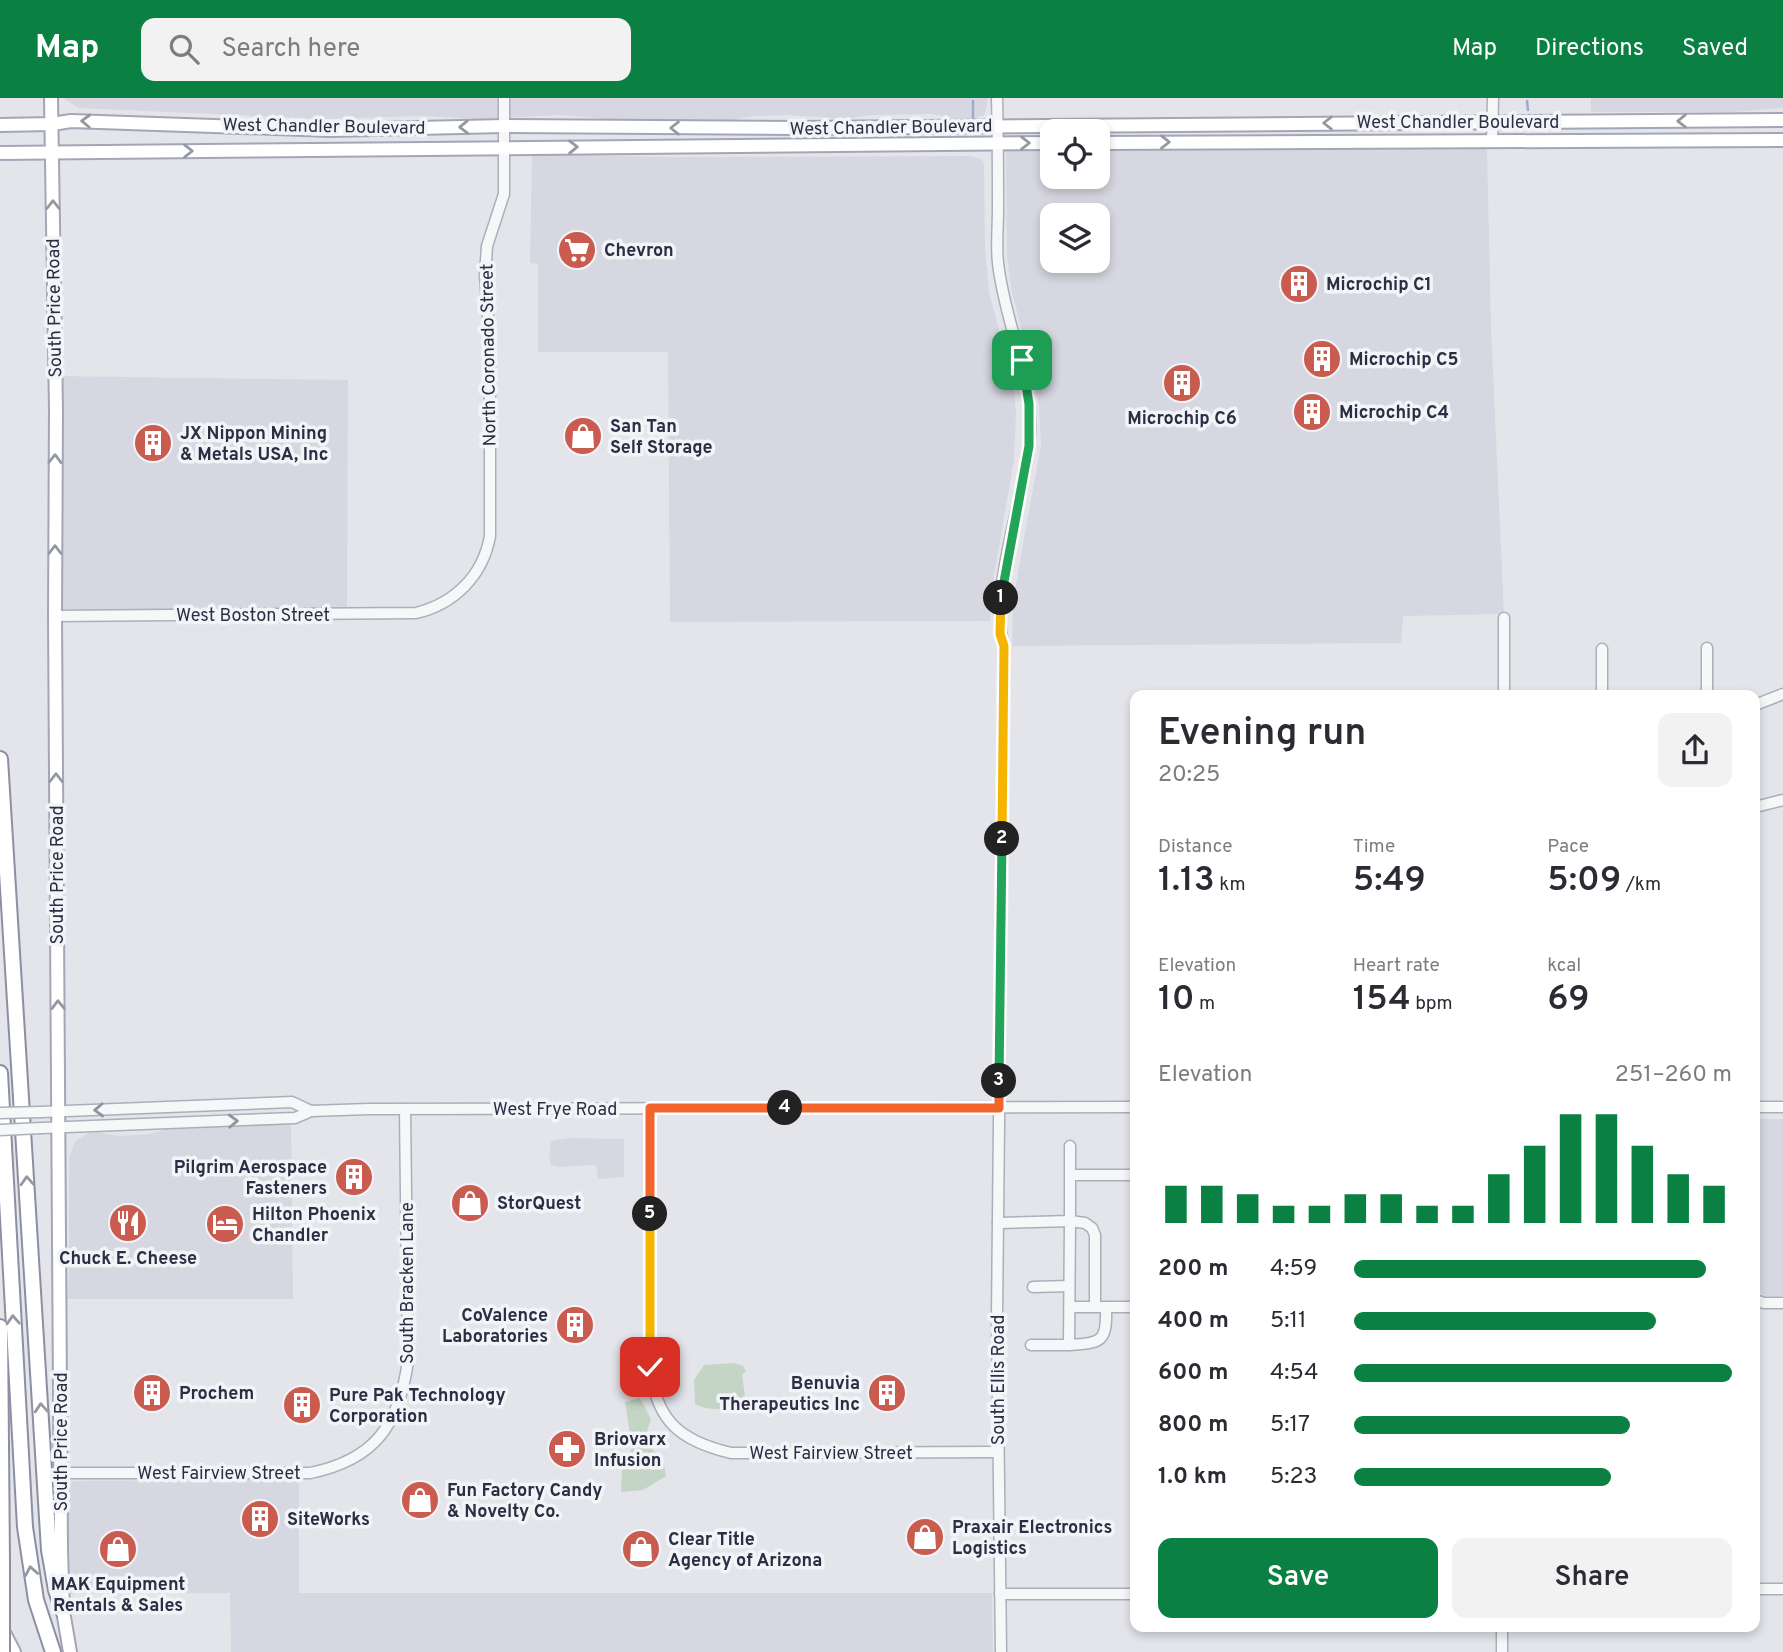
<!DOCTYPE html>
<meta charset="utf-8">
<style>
:root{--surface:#fff;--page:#f2f2f3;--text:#2b2b33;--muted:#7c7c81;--accent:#0b8043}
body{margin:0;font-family:Overpass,sans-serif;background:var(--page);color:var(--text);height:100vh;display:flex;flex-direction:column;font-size:26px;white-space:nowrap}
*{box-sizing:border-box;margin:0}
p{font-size:23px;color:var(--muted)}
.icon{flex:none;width:38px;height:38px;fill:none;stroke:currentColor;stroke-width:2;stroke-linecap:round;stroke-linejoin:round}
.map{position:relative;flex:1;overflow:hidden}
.details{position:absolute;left:1130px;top:592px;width:630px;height:942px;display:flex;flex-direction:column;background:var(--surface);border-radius:14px;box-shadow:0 4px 10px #0003}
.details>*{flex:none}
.controls{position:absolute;left:1040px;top:21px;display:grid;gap:14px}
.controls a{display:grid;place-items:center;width:70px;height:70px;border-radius:14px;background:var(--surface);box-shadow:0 4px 10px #0003;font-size:35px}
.pin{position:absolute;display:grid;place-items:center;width:60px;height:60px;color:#fff;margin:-30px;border-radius:14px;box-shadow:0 4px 10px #0006}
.km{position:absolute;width:35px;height:35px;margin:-18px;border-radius:50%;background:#222;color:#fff;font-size:19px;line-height:35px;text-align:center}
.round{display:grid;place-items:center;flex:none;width:74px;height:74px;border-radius:14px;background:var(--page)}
.head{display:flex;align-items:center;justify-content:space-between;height:119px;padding:0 28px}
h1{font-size:38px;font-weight:600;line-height:52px}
.stats{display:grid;grid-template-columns:repeat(3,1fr);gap:10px;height:119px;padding:7px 28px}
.stats div{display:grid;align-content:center}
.stats b{font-size:35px;font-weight:600}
.stats small{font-size:19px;font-weight:400}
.stats p{font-size:19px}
.chart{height:196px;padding:14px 28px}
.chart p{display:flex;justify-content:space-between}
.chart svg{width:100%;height:126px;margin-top:7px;stroke:var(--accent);stroke-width:6}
.primary-button{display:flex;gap:14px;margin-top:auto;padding:14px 28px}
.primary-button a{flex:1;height:80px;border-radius:14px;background:var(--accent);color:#fff;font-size:28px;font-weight:600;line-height:80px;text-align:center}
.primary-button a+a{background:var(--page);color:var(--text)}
ul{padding:0 28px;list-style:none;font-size:23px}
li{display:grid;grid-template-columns:112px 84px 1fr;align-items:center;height:52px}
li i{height:18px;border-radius:9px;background:var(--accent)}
header{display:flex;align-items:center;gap:42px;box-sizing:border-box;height:98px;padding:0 35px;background:var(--accent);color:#fff}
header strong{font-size:33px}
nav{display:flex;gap:38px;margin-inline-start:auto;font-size:24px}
.search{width:490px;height:63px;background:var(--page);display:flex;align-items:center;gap:18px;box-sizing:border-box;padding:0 24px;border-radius:14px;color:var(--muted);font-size:26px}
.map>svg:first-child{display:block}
</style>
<header>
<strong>Map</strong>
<div class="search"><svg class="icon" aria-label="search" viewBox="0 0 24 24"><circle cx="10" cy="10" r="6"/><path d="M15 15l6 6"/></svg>Search here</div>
<nav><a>Map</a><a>Directions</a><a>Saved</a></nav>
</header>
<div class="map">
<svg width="1783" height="1554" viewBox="0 0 1783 1554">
<rect width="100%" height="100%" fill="#e4e5eb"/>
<!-- built -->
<g fill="#d6d7e0" fill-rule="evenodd">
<path d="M64 0H987V8L984 17 976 20H955L931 16 871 17 846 21 787 17 755 18 732 22 627 23 561 17 479 21 418 18 326 21 78 10Z"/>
<path d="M1591 0H1783V10L1734 14H1591Z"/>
<path d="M1487 51 1491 230 1504 516 1403 518 1401 545 1012 548 1013 503 1041 346 1039 307 1030 263 1011 191 1007 158 1006 52H1052V79H1097V52ZM1052 117H1097V163H1052Z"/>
<path d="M532 56 668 59 970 58 981 61 984 67 985 148 989 194 1014 290 1016 316 1014 362 994 478 990 523 670 524 668 254H538V166L530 165Z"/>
<path d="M55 278 348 282 347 516 55 518Z"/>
<path d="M1759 1021H1783V1198H1763L1756 1190 1755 1025Z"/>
<path d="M291 1025 293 1201H67L69 1173V1060L74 1045 80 1040 88 1035 96 1034 117 1038 150 1036 165 1031Z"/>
<path d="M570 1040 624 1041V1079L598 1081 596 1067 557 1069 551 1067 549 1061 551 1043Z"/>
<path d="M299 1381V1495H992L993 1554H231L230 1495 71 1496 67 1389 73 1383Z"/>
</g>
<!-- green -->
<g fill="#c5d5c5">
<path d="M734 1265 743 1268 746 1273 742 1277 745 1298 743 1310C722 1308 715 1316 695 1306L694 1282 704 1267Z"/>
<path d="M640 1300 651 1321 644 1343 663 1362 666 1378 643 1392 621 1394 622 1369 632 1350 625 1304Z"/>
</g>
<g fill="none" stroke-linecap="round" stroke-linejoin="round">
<!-- stream -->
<g stroke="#a1aac9" stroke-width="2.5">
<path d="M973 3V20"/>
<path d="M1527 3 1528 12"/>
</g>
<defs>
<g id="minor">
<path d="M997 0C998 37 998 75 998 112 998 129 996 148 998 165 1005 228 1036 283 1029 348 1023 403 988 497 1004 548L997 1217 1001 1554"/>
<path d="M1492 42 1493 0"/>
<path d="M55 518 416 515C454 506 483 478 490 438V247L485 177 487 148 504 96V0"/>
<path d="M1504 520V597"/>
<path d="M1707 550V597"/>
<path d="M1602 551V597"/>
<path d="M1755 607 1783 596"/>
<path d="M1755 709 1783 702"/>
<path d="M1755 1009H1783"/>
<path d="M650 1010V1269C656 1323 680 1343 731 1355L998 1354"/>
<path d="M41 1014 292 1004 311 1013"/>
<path d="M42 1030 295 1020 311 1013 369 1011 1136 1009"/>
<path d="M1071 1077H1136"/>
<path d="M998 1125 1070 1123V1048"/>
<path d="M1033 1189 1069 1188"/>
<path d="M1755 1202 1764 1205H1783"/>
<path d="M1069 1209H1106C1107 1244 1102 1245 1069 1247 1069 1206 1070 1164 1070 1123L1085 1125 1092 1130 1095 1137V1209"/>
<path d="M1106 1209H1136"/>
<path d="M1031 1247H1069"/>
<path d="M61 1375H310C375 1362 399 1327 408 1263L405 1011"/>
<path d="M1755 1491H1783"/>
<path d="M1000 1496H1136"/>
<path d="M1502 1528V1554"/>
</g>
<g id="major">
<path d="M51 0 56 312 55 518 61 1451 63 1513 70 1554"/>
<path d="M0 27 52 26 71 23 331 32 504 28 796 30 1783 22"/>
<path d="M1097 45 1783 42"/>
<path d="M0 55 1052 45"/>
<path d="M2 1531 14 1554"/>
</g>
<g id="highway">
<path d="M0 661 49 1452 56 1492 63 1513"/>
<path d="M0 975 25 1429 36 1502 53 1554"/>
<path d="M0 1229 2 1465"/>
</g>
</defs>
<!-- minor casing -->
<use href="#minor" stroke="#adaeb9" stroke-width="13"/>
<!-- major casing -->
<use href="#major" stroke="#a3a6b6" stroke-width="16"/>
<!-- highway casing -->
<use href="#highway" stroke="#8c8fa1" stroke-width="18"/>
<!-- minor -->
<use href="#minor" stroke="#f6f7f9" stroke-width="10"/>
<!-- major -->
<use href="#major" stroke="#fff" stroke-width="12"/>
<!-- highway -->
<use href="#highway" stroke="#fff" stroke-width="14"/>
<defs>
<g id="minor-bridge">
<path d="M0 1015 41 1014"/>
<path d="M0 1032 42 1030"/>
</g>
<path id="highway-bridge" d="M2 1554V1465"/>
</defs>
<!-- minor-bridge casing -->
<use href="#minor-bridge" stroke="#adaeb9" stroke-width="13" stroke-linecap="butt"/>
<!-- highway-bridge casing -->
<use href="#highway-bridge" stroke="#8c8fa1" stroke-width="18" stroke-linecap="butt"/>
<!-- minor-bridge -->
<use href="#minor-bridge" stroke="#f6f7f9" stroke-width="10"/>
<!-- highway-bridge -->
<use href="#highway-bridge" stroke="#fff" stroke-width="14"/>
</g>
<!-- one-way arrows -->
<defs><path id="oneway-chevron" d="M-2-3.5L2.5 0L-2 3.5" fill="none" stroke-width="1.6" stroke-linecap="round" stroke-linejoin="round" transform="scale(1.75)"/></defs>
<g stroke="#9697a1">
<use href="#oneway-chevron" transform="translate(86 23) rotate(-178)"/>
<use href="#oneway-chevron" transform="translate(1682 23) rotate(179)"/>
<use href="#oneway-chevron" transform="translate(1328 25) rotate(180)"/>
<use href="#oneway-chevron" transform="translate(464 29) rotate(179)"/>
<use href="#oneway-chevron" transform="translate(675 30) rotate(180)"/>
<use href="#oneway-chevron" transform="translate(1165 44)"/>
<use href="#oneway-chevron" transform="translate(1025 45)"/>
<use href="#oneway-chevron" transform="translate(573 49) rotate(-1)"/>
<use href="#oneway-chevron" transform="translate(188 53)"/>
<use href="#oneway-chevron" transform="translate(53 107) rotate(-90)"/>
<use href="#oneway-chevron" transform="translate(55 361) rotate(-89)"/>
<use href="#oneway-chevron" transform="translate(55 452) rotate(-90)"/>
<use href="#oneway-chevron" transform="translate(56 680) rotate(-90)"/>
<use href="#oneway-chevron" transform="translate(58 907) rotate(-91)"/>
<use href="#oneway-chevron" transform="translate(27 1083) rotate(-93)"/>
<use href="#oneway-chevron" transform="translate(13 1222) rotate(-93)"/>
<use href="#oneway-chevron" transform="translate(41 1310) rotate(-94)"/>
<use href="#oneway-chevron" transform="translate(31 1473) rotate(-100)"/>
</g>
<g stroke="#91939e">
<use href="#oneway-chevron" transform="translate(99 1012) rotate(178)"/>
<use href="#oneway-chevron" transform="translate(233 1023) rotate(-2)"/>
</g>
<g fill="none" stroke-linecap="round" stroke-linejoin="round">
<defs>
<path id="split-1" d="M1001 500 1029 348V306L1022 262"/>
<path id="split-2" d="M1001 500 1000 536 1004 548 1002 741"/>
<path id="split-3" d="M999 983 1002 741"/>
<path id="split-4" d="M785 1010H999V983"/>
<path id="split-5" d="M650 1116V1010H785"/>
<path id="split-6" d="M650 1116V1269"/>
</defs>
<!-- split-1 casing -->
<use href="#split-1" stroke="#fff" stroke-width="14"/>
<!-- split-2 casing -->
<use href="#split-2" stroke="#fff" stroke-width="14"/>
<!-- split-3 casing -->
<use href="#split-3" stroke="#fff" stroke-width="14"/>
<!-- split-4 casing -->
<use href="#split-4" stroke="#fff" stroke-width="14"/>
<!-- split-5 casing -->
<use href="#split-5" stroke="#fff" stroke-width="14"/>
<!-- split-6 casing -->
<use href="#split-6" stroke="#fff" stroke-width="14"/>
<!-- split-1 -->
<use href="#split-1" stroke="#22a559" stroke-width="9"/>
<!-- split-2 -->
<use href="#split-2" stroke="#f5b400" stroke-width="9"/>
<!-- split-3 -->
<use href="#split-3" stroke="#22a559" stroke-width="9"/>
<!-- split-4 -->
<use href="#split-4" stroke="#f0652b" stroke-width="9"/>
<!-- split-5 -->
<use href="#split-5" stroke="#f0652b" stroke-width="9"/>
<!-- split-6 -->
<use href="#split-6" stroke="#f5b400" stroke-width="9"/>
</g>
<!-- icons -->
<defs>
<symbol id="supermarket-disc" viewBox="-11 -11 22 22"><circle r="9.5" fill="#c95b4f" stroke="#f3f4f8"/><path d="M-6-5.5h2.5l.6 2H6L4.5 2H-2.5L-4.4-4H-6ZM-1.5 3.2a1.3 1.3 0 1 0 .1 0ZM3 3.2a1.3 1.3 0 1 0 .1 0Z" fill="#fff"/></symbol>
<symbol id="building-disc" viewBox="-11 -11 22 22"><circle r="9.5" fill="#c95b4f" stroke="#f3f4f8"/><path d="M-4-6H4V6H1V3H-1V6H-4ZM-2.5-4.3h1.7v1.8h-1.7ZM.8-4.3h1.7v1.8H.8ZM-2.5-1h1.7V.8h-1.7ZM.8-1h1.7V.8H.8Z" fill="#fff"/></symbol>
<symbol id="shop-disc" viewBox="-11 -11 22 22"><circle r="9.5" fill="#c95b4f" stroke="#f3f4f8"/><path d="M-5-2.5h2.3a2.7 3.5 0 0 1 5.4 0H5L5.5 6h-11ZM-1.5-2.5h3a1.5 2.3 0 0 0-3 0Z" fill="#fff"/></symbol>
<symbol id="restaurant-disc" viewBox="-11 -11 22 22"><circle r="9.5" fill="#c95b4f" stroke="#f3f4f8"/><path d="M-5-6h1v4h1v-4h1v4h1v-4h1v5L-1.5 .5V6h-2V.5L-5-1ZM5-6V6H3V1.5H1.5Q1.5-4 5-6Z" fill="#fff"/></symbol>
<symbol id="hotel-disc" viewBox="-11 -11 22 22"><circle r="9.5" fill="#c95b4f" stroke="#f3f4f8"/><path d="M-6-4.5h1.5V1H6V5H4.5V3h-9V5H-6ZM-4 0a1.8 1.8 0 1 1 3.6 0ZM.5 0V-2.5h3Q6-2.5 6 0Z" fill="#fff"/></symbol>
<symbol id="pharmacy-disc" viewBox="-11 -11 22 22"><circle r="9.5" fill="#c95b4f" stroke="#f3f4f8"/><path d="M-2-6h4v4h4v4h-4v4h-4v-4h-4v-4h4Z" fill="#fff"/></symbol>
</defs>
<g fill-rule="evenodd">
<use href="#supermarket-disc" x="555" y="130" width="44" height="44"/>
<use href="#building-disc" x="1277" y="164" width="44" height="44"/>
<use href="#building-disc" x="1300" y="239" width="44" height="44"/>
<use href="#building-disc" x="1160" y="263" width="44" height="44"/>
<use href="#building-disc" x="1290" y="292" width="44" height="44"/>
<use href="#shop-disc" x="561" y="316" width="44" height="44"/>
<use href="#building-disc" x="131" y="323" width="44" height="44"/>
<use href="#building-disc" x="332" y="1057" width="44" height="44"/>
<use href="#shop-disc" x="448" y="1083" width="44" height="44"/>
<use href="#restaurant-disc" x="106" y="1103" width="44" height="44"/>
<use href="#hotel-disc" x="203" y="1104" width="44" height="44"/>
<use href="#building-disc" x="553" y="1205" width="44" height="44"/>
<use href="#building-disc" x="130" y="1273" width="44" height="44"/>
<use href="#building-disc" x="865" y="1273" width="44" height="44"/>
<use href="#building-disc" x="280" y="1285" width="44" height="44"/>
<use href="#pharmacy-disc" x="545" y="1329" width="44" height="44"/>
<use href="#shop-disc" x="398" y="1380" width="44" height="44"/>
<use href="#building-disc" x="238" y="1399" width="44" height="44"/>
<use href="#shop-disc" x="903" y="1417" width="44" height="44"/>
<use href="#shop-disc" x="96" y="1429" width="44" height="44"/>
<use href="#shop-disc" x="619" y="1429" width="44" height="44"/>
</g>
<g text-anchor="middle" stroke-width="7" stroke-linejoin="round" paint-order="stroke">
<!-- street labels -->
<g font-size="18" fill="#2c2f43" stroke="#f3f4f8">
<text x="1458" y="30">West Chandler Boulevard</text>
<text transform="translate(324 28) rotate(1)" y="6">West Chandler Boulevard</text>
<text transform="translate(891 29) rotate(-1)" y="6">West Chandler Boulevard</text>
<text transform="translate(54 210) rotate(-91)" y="6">South Price Road</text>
<text transform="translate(488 257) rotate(-91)" y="6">North Coronado Street</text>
<text x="253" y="523">West Boston Street</text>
<text transform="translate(57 777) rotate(-90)" y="6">South Price Road</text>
<text x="555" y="1017">West Frye Road</text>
<text transform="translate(407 1185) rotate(-90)" y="6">South Bracken Lane</text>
<text transform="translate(998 1282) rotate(-90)" y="6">South Ellis Road</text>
<text transform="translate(61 1344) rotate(-90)" y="6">South Price Road</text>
<text x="831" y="1361">West Fairview Street</text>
<text x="219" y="1381">West Fairview Street</text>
</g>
<!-- poi labels -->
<g font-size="18" font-weight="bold" fill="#2c2f43" stroke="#f3f4f8" text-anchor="start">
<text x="604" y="158">Chevron</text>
<text x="1326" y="192">Microchip C1</text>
<text x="1349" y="267">Microchip C5</text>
<text x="1339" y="320">Microchip C4</text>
<text x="1182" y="326" text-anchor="middle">Microchip C6</text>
<text x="610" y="334">San Tan<tspan x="610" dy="21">Self Storage</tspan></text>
<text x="180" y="341">JX Nippon Mining<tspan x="180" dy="21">&amp; Metals USA, Inc</tspan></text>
<text x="327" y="1075" text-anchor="end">Pilgrim Aerospace<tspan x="327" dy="21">Fasteners</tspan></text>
<text x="497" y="1111">StorQuest</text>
<text x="252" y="1122">Hilton Phoenix<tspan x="252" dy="21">Chandler</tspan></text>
<text x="128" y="1166" text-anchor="middle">Chuck E. Cheese</text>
<text x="548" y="1223" text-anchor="end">CoValence<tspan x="548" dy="21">Laboratories</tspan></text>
<text x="860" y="1291" text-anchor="end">Benuvia<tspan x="860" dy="21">Therapeutics Inc</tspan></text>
<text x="179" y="1301">Prochem</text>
<text x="329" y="1303">Pure Pak Technology<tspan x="329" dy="21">Corporation</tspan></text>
<text x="594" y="1347">Briovarx<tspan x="594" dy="21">Infusion</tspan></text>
<text x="447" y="1398">Fun Factory Candy<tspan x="447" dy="21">&amp; Novelty Co.</tspan></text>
<text x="287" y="1427">SiteWorks</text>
<text x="952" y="1435">Praxair Electronics<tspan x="952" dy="21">Logistics</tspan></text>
<text x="668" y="1447">Clear Title<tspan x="668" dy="21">Agency of Arizona</tspan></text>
<text x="118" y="1492" text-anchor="middle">MAK Equipment<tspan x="118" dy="21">Rentals &amp; Sales</tspan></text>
</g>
</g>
</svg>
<div class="controls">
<a><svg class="icon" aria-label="locate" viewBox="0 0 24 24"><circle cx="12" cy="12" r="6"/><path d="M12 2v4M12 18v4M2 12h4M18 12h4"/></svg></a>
<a><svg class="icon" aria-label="layers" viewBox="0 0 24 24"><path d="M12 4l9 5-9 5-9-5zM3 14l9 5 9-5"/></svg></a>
</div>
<div class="pin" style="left:1022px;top:262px;background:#1e9e55"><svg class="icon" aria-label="arrive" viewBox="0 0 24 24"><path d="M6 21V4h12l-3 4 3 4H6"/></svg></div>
<div class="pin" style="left:650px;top:1269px;background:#d93025"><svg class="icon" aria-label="check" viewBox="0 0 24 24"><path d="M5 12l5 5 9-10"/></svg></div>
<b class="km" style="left:1001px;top:500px">1</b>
<b class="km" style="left:1002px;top:741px">2</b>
<b class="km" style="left:999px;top:983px">3</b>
<b class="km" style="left:785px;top:1010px">4</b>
<b class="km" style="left:650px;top:1116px">5</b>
<section class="details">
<div class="head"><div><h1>Evening run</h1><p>20:25</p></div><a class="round"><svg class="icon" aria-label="share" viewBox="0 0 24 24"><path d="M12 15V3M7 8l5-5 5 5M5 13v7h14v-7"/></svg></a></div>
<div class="stats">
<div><p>Distance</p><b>1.13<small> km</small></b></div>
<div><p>Time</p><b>5:49</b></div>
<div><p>Pace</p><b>5:09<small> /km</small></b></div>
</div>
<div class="stats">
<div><p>Elevation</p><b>10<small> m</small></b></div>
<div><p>Heart rate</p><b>154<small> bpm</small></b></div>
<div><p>kcal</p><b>69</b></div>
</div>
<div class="chart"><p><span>Elevation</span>251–260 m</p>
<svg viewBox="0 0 160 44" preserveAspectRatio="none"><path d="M5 44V31M15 44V31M25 44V34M35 44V38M45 44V38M55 44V34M65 44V34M75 44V38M85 44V38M95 44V27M105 44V17M115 44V6M125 44V6M135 44V17M145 44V27M155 44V31"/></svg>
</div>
<ul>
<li><b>200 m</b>4:59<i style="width:93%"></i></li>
<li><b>400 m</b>5:11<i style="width:80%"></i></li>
<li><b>600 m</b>4:54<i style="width:100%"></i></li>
<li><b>800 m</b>5:17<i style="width:73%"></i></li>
<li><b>1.0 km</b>5:23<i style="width:68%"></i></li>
</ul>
<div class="primary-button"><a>Save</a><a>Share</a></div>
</section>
</div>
